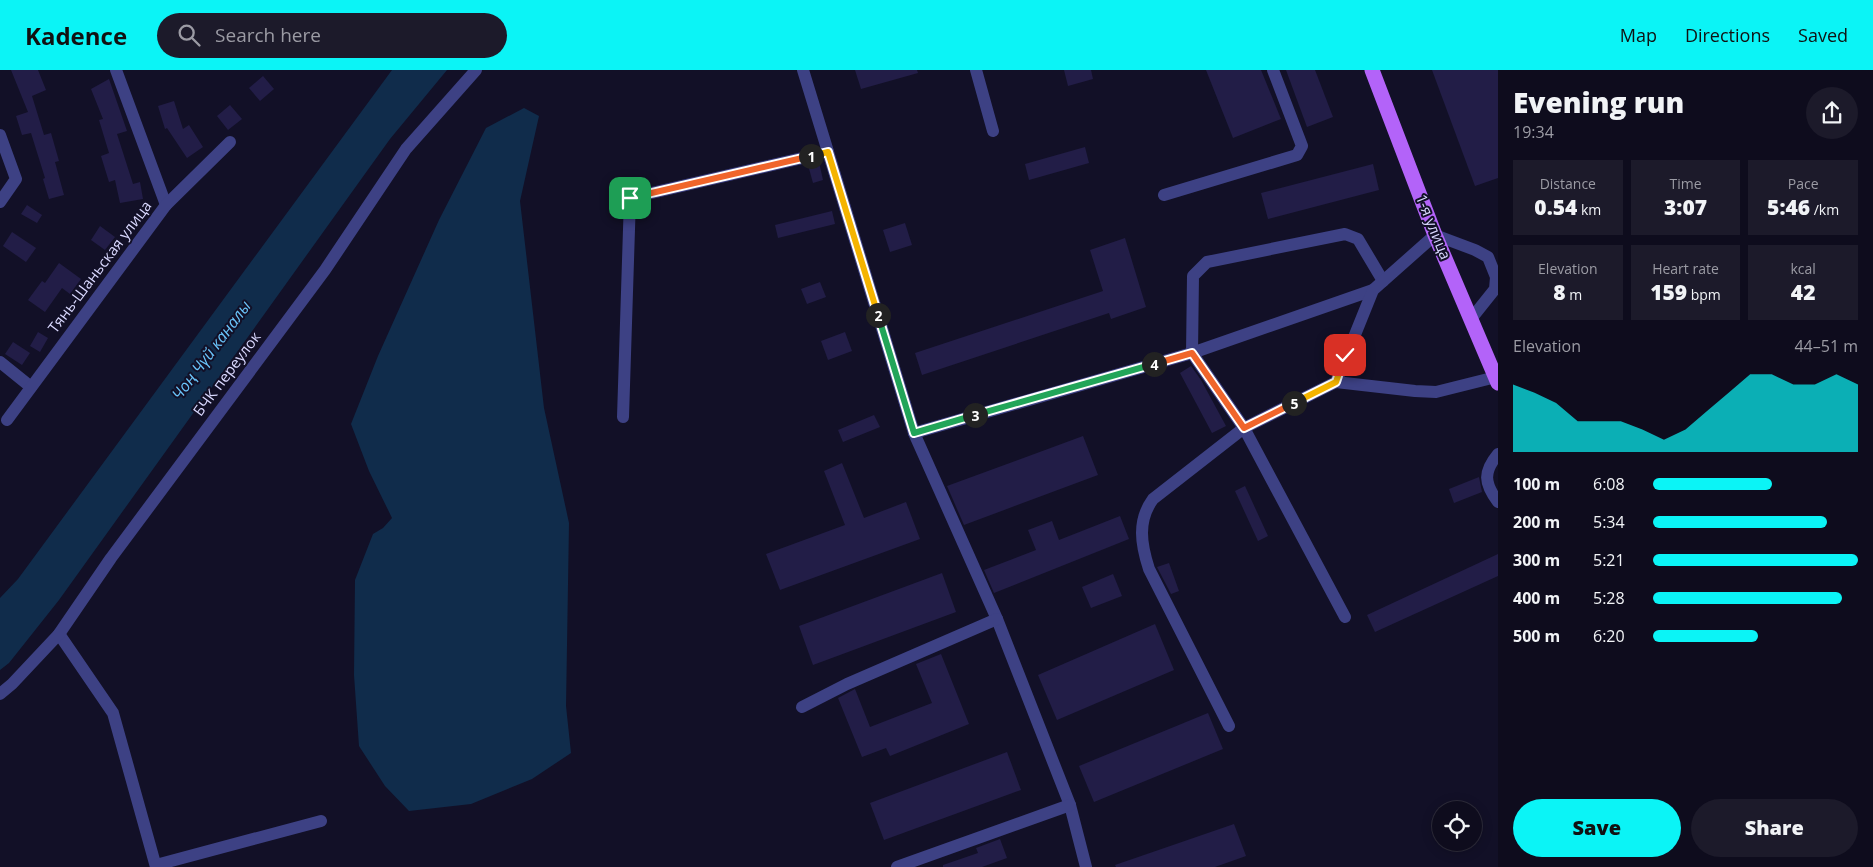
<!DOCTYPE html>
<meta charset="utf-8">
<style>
:root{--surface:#0e0c1d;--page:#1c1a2a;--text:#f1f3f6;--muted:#9b9ba4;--line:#2e2c3b;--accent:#0bf4f6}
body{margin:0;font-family:"Open Sans",sans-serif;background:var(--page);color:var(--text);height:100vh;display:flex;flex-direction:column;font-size:19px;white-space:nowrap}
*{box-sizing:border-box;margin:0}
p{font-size:16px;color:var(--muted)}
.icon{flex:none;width:28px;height:28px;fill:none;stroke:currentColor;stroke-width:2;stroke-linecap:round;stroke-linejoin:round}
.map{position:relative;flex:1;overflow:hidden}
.details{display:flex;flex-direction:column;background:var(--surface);width:375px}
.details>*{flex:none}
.fabs{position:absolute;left:1432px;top:731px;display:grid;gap:10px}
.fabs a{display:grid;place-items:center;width:50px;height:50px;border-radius:50%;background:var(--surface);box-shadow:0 2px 12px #0003,0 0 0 1px var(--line);font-size:25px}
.pin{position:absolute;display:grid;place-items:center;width:42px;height:42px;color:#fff;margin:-21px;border-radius:10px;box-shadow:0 2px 8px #0006}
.km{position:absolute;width:25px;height:25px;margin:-12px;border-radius:50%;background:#222;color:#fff;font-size:14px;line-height:25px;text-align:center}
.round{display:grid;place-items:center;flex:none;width:52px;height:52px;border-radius:26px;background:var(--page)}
.overview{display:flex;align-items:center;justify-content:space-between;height:85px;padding:0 15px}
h1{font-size:28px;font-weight:800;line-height:38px}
.figures{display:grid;grid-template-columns:repeat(3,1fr);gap:8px;height:85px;padding:5px 15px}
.figures div{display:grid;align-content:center;border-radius:0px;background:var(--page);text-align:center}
.figures b{font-size:21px;font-weight:800}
.figures small{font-size:14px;font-weight:400}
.figures p{font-size:14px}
.chart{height:140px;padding:10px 15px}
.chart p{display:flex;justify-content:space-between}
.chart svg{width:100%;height:90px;margin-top:5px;fill:var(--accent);opacity:.7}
.action{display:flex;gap:10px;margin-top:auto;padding:10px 15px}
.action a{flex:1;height:58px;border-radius:30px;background:var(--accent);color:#111;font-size:20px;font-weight:800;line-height:58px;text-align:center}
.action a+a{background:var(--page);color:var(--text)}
ul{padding:0 15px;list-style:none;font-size:16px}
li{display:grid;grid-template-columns:80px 60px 1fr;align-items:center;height:38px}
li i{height:12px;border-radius:6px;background:var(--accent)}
header{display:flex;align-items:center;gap:30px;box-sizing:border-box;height:70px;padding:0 25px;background:var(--accent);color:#111}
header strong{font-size:24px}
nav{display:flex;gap:28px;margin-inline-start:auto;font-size:18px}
.search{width:350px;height:45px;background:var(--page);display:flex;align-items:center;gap:12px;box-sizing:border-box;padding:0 18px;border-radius:28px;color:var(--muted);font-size:19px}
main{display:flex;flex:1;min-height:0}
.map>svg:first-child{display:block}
</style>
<header>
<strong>Kadence</strong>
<div class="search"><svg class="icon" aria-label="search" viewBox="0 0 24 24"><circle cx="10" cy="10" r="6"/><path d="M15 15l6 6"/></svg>Search here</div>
<nav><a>Map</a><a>Directions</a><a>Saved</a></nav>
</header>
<main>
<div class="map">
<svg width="1498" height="797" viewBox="0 0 1498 797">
<rect width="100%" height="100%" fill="#121027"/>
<!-- water -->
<g fill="#102c4b">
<path d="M392 0H447L390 69 59 530 9 593 0 600V528L18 509Z"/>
<path d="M524 38 539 46 520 131 544 338 569 453 566 636 571 683 532 709 471 734 409 741 385 716 359 676 354 605 355 510 373 464 383 458 392 448 369 401 351 354 378 286 439 150 486 58Z"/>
</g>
<!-- building -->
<g fill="#221d47">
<path d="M11 0H38L46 20 32 26 44 65 51 63 59 91 55 92 64 125 49 129 43 109 45 108 31 63 22 65 16 46 28 42Z"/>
<path d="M855 0H917L918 3 861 19Z"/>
<path d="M1064 0H1091L1093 9 1068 16Z"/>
<path d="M1206 0H1261L1281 49 1233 68Z"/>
<path d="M1286 0H1315L1333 47 1307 57Z"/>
<path d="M1432 0H1498V108L1475 116Z"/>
<path d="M263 6 274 19 260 31 249 18Z"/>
<path d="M109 9 127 61 117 64 133 114 140 112 143 129 120 133 115 110 109 112 101 86 109 83 99 50 103 49 91 19Z"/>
<path d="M174 31 183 59 189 55 203 77 187 88 167 58 165 59 158 36Z"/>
<path d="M230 35 242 49 228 60 217 46Z"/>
<path d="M1085 77 1089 93 1029 110 1025 94Z"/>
<path d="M819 92 823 110 813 113 808 95Z"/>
<path d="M1373 94 1379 120 1268 149 1261 123Z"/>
<path d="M27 135 42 145 37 153 21 144Z"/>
<path d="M832 141 835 154 778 168 775 155Z"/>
<path d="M905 153 912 175 890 182 883 160Z"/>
<path d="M100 156 115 167 105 180 91 170Z"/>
<path d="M12 162 36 178 26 192 3 176Z"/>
<path d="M1125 168 1146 237 1111 249 1109 243 922 305 915 283 1103 221 1090 180Z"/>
<path d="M59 193 81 209 70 224 62 218 45 242 28 230 42 211 45 213Z"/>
<path d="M820 212 826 227 807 234 801 219Z"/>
<path d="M38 262 48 268 40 282 30 276Z"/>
<path d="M845 262 852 281 828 290 821 271Z"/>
<path d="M13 272 30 283 22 295 5 284Z"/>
<path d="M1191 296 1201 310 1226 356 1212 363 1180 303Z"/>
<path d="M874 345 880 357 843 372 838 360Z"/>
<path d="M1083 366 1098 405 964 455 947 416Z"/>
<path d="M842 393 864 448 906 432 920 469 780 520 766 484 845 455 824 401Z"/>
<path d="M1479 407 1482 422 1454 433 1449 419Z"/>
<path d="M1245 416 1268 466 1258 471 1235 421Z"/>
<path d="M1120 446 1129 469 994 523 984 500 1036 480 1028 460 1052 451 1059 470Z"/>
<path d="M1498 484V506L1375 562 1367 545Z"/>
<path d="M1169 493 1179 521 1171 524 1157 497Z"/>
<path d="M942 503 956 542 813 595 799 556Z"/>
<path d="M1113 504 1122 526 1091 538 1082 517Z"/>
<path d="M1155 554 1174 600 1057 650 1038 605Z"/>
<path d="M941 584 969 654 890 686 886 678 862 687 838 628 855 619 870 657 932 633 916 594Z"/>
<path d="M1208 643 1223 679 1094 732 1079 696Z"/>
<path d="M1007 682 1021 720 884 770 870 733Z"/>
<path d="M1234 754 1246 786 1215 797H1116L1115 795Z"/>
<path d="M1000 769 1007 788 982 797H943V795L978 783 976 778Z"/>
</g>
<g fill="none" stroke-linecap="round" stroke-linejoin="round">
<!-- minor -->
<g stroke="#3d4184" stroke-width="12">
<path d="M116 0 166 135"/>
<path d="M803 0 914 363 997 549 1070 735 1086 797"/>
<path d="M976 0 993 61"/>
<path d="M0 65 16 109 0 132"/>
<path d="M1164 125 1297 85 1302 76 1273 0"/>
<path d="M1373 220 1192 283 1193 206 1207 192 1345 164 1358 169 1383 211"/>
<path d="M0 292 31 317"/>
<path d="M1336 312 1415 321 1436 322 1496 307"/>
<path d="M623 347 630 128 828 82"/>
<path d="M7 350 166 135 230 72"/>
<path d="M914 363 1192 283 1244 358 1336 312 1373 220 1435 165 1475 180 1488 187 1496 207 1495 219 1471 249"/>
<path d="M1498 384C1483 402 1484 413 1498 432"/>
<path d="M59 564 113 643 156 797"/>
<path d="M0 624 12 614 59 564 111 488 325 200 406 79 476 0"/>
<path d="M802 637 847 614 997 549"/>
<path d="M1229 656 1149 499C1141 474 1137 451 1153 429L1244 358 1345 547"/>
<path d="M156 795 321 751"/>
<path d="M897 797 1070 735"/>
</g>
<!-- major -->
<path stroke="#b363f9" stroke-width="15" d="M1372 0 1435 165 1498 313"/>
</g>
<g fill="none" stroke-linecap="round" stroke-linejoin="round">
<defs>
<path id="split-1" d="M630 128 811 86"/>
<path id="split-2" d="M811 86 828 82 878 245"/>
<path id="split-3" d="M878 245 914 363 975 345"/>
<path id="split-4" d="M975 345 1154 294"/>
<path id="split-5" d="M1154 294 1192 283 1244 358 1294 333"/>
<path id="split-6" d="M1294 333 1336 312 1345 285"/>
</defs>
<!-- split-1 casing -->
<use href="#split-1" stroke="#fff" stroke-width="10"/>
<!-- split-2 casing -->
<use href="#split-2" stroke="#fff" stroke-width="10"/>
<!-- split-3 casing -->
<use href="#split-3" stroke="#fff" stroke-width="10"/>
<!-- split-4 casing -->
<use href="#split-4" stroke="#fff" stroke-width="10"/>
<!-- split-5 casing -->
<use href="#split-5" stroke="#fff" stroke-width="10"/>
<!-- split-6 casing -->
<use href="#split-6" stroke="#fff" stroke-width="10"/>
<!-- split-1 -->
<use href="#split-1" stroke="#f0652b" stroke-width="6"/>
<!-- split-2 -->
<use href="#split-2" stroke="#f5b400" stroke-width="6"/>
<!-- split-3 -->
<use href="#split-3" stroke="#22a559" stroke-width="6"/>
<!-- split-4 -->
<use href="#split-4" stroke="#22a559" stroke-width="6"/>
<!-- split-5 -->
<use href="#split-5" stroke="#f0652b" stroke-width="6"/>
<!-- split-6 -->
<use href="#split-6" stroke="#f5b400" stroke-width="6"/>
</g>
<g text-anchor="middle" stroke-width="4" stroke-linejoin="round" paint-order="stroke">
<!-- street labels -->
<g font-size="15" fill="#d9d8fe" stroke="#121027">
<text transform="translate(1433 157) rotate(68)" y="5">1-я улица</text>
<text transform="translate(100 197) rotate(-53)" y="5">Тянь-Шаньская улица</text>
<text transform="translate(227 304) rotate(-53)" y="5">БЧК переулок</text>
</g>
<!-- water labels -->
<g font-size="16" font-style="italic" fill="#6ac4fa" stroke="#121027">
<text transform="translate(211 280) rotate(-53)" y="6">Чоң Чүй каналы</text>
</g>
</g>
</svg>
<div class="fabs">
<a><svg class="icon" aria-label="locate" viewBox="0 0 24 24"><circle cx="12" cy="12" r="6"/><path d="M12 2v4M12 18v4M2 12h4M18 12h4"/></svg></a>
</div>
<div class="pin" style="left:630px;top:128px;background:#1e9e55"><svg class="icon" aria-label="arrive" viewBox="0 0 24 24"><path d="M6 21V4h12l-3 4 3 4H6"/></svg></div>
<div class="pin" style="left:1345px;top:285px;background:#d93025"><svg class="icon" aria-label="check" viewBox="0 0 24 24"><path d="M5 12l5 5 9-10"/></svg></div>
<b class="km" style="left:811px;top:86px">1</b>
<b class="km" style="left:878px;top:245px">2</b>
<b class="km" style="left:975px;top:345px">3</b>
<b class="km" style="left:1154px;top:294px">4</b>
<b class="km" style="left:1294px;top:333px">5</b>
</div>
<section class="details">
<div class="overview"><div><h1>Evening run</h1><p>19:34</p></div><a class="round"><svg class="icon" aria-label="share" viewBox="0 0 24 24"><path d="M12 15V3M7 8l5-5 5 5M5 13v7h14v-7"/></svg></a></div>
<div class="figures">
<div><p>Distance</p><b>0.54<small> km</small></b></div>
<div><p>Time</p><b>3:07</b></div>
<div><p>Pace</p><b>5:46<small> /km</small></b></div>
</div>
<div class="figures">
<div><p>Elevation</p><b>8<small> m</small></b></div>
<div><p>Heart rate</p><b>159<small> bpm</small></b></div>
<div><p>kcal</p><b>42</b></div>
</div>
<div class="chart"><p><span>Elevation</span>44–51 m</p>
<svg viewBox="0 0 160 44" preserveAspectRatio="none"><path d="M0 44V11L10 15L20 20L30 29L40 29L50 29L60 33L70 38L80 33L90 24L100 15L110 6L120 6L130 11L140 11L150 6L160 11V44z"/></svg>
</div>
<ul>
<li><b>100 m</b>6:08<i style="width:58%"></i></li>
<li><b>200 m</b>5:34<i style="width:85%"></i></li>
<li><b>300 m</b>5:21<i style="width:100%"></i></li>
<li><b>400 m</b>5:28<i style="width:92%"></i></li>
<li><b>500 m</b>6:20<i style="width:51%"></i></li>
</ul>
<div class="action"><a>Save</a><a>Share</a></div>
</section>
</main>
